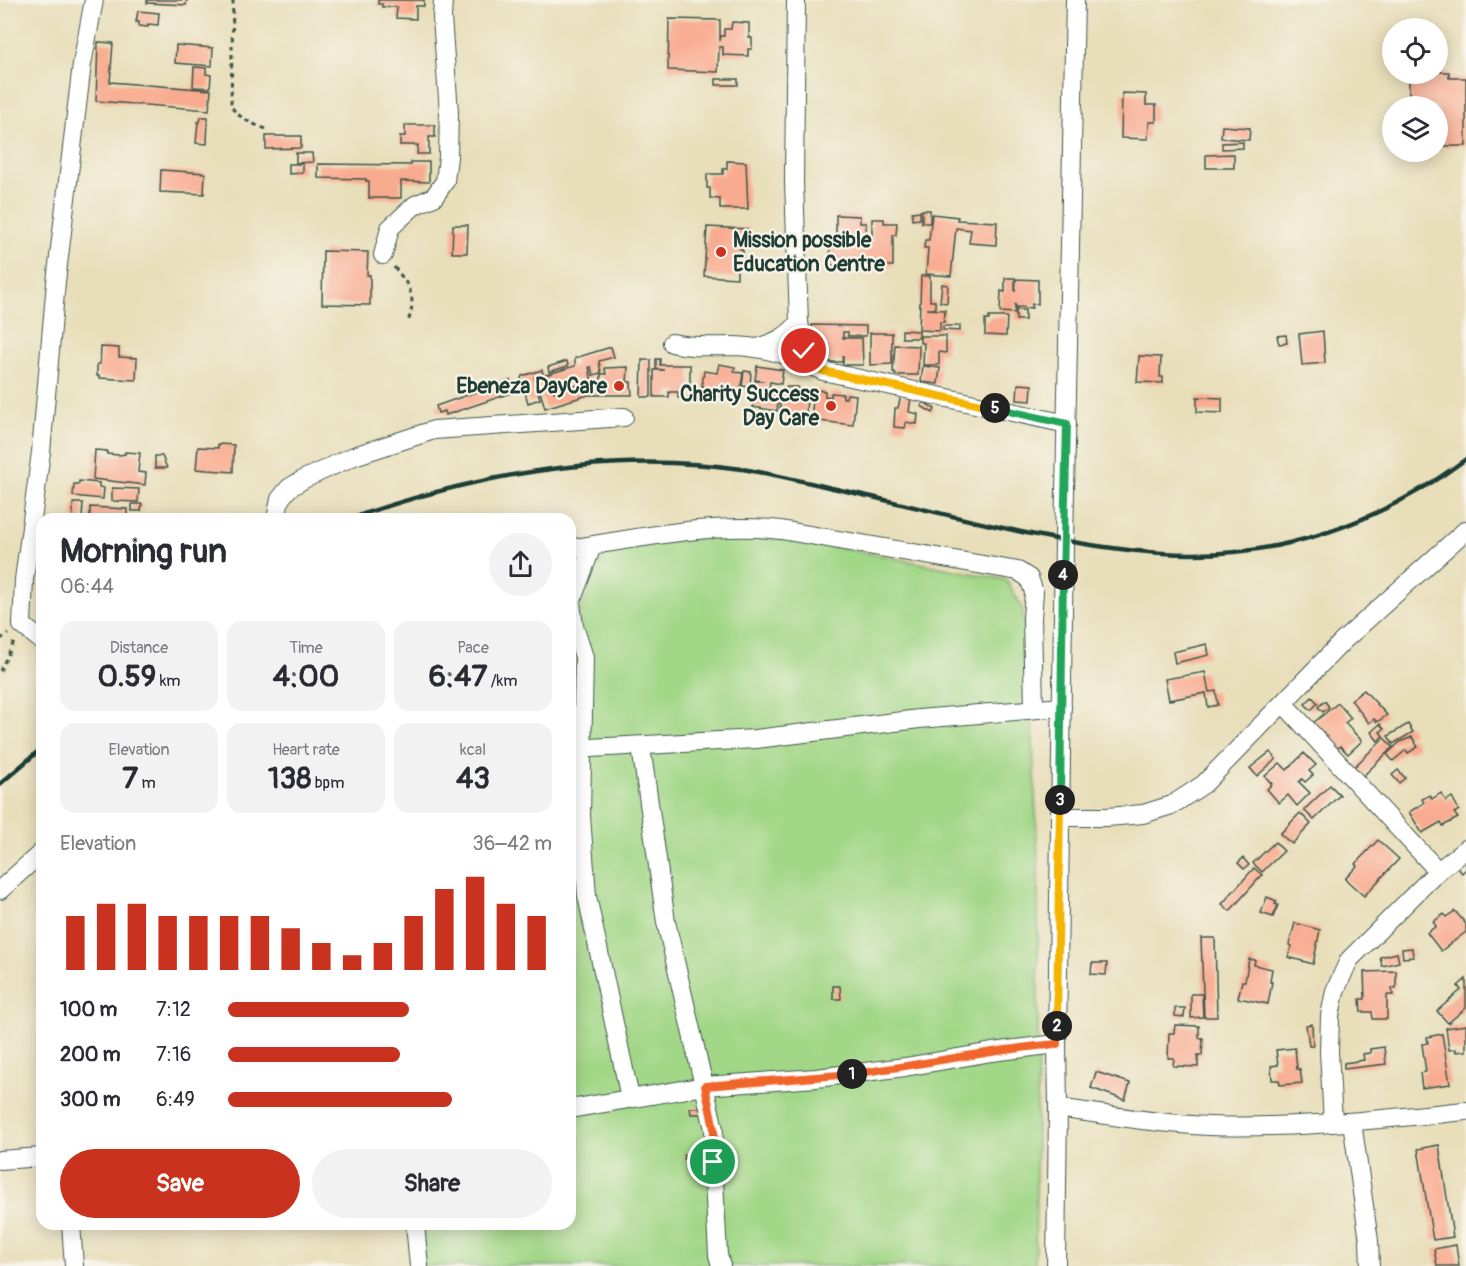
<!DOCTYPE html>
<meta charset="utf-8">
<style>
:root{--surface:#fff;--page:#f2f2f3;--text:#2b2b33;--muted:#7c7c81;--accent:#c8321e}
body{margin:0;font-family:Pangolin,sans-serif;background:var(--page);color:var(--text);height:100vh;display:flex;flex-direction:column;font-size:22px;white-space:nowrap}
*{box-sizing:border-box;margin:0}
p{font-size:20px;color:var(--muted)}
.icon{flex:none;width:33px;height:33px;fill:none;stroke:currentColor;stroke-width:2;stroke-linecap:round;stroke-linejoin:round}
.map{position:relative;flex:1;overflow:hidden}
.sheet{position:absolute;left:36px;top:513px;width:540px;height:717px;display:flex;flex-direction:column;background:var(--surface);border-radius:18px;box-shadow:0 3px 15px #0003}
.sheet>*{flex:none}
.tools{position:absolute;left:1382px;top:18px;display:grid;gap:12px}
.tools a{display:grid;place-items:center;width:66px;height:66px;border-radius:50%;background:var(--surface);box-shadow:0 3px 15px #0003;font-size:30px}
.pin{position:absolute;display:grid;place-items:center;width:51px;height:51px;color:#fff;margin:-26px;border:3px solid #fff;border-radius:50%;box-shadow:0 2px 6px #0007}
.km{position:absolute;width:30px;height:30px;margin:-15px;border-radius:50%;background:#222;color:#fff;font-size:16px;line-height:30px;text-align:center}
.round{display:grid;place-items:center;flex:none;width:63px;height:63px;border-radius:32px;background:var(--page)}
.headline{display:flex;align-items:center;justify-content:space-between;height:102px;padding:0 24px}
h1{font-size:33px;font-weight:700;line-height:45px}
.stats{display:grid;grid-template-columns:repeat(3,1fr);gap:9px;height:102px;padding:6px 24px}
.stats div{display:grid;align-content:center;border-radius:15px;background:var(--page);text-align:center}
.stats b{font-size:30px;font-weight:700}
.stats small{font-size:16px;font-weight:400}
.stats p{font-size:16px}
.chart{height:168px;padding:12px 24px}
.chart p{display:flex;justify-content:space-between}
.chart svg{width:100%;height:108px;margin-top:6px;stroke:var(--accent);stroke-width:6}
.button{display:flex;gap:12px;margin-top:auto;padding:12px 24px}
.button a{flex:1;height:69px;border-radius:36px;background:var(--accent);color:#fff;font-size:24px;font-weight:700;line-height:69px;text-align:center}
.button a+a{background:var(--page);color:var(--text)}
ul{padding:0 24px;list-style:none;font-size:20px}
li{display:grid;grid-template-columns:96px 72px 1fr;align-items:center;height:45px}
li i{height:15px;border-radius:8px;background:var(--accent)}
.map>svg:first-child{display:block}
</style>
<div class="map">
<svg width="1466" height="1266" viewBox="0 0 1466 1266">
<rect width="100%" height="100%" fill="#f7f3e8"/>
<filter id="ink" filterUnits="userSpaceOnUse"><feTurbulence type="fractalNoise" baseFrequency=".0167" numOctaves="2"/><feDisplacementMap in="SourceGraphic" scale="12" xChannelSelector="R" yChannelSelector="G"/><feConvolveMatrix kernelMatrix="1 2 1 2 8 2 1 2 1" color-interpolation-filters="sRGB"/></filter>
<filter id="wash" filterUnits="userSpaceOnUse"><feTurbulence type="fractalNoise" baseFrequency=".008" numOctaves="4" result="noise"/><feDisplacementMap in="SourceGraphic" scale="24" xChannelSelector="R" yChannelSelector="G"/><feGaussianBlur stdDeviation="1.35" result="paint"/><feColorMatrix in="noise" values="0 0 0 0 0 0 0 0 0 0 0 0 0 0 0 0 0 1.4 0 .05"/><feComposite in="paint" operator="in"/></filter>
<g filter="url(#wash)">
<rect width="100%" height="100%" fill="#e8deba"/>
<!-- green -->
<path fill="#a2d787" stroke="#608a5e" stroke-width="1.5" d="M722 534 807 541 1006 580 1022 607 1030 668 1038 864V1037L1035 1266H420L416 1224H570V557L603 549Z"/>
<g id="blocks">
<!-- building -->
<g fill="#f9ab90" fill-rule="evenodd">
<path d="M147 0H187L186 5 147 3Z"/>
<path d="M378 0H424V6H416V19L396 18 397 7H382V4H378Z"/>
<path d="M138 11 159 13 158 25 148 24V27L139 26V22H136Z"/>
<path d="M669 19 720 20V41L721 36H724V29H731L732 22 749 23V37L752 38V49H748V56L723 55V47H719L718 72 668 70Z"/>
<path d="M98 42 113 43 110 82 211 90 209 110 96 101Z"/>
<path d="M176 45 213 48 212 66 175 63Z"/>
<path d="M194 67 206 68V74L211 75 210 88 193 87Z"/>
<path d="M1437 72H1449V78H1466V146H1437V106H1409V78L1428 77V74H1437Z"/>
<rect x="716" y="79" width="22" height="6"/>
<path d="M1122 93 1146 94V105H1156V122H1149L1148 139 1121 138Z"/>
<path d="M201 117H208L207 144 196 143 198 122H200Z"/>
<path d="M405 125H435V137H429V154H417L418 145H400V136H405Z"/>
<path d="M1222 126 1250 128 1249 140 1221 138Z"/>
<path d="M266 136H301V148L266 149Z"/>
<path d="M1243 142V148L1222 149V143Z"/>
<path d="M296 153H312L313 162 296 163Z"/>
<path d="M1234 154V168H1206V155Z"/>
<path d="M727 161 746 162 748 209H720V199L710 198V188H707V174H723V169H727Z"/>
<path d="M411 162H429V182L401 181V198H369V181H366V179L318 178V164L411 165Z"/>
<path d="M289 164H303V173L289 174Z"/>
<path d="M161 170 205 173 204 194 160 192Z"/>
<rect x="922" y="210" width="8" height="13"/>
<path d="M920 211V219L912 220V212Z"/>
<path d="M932 214 958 217 957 220 997 222 996 245 969 243 971 230 956 228 951 276 926 274 928 248H924L925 240H929Z"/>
<path d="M836 215 860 216V223H866V236H860L859 242H872V219H884V223H897L896 235H893V266L831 265 829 241 836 238Z"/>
<path d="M453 225H468L467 253H452Z"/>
<path d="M707 227 749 229 748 247 740 246V249L743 250V263L737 267V278L704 276Z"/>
<path d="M323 251 368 252 367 275H370V305L322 304Z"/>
<path d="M921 276H930V301H935V309H926L945 310 944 322H940V331L919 330Z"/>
<path d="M1005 278H1015V292L1016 279 1038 280V304H1032V308L1016 307 1015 304V313L1000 312 1001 291 1005 292Z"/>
<path d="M942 284 948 285 947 303 940 302Z"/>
<rect x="1016" y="310" width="9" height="10"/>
<path d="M989 317H1007L1006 336 985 335V320H989Z"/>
<path d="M812 325 866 326V336H848V332H843V338H862L863 365H843V355L842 362H814V348H817V344H820V337H812Z"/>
<path d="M943 326H960V331L943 330Z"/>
<path d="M902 330 919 331V338H902Z"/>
<path d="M1323 331 1325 363 1302 365 1299 334Z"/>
<path d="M870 333H892V364L870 365Z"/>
<path d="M1286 335 1287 343 1279 344 1277 336Z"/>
<path d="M920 336H946V353L939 352V365H923L924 343H920Z"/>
<path d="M895 345 919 346 918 375H895V372H893Z"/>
<path d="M101 347 119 348V357L137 358 136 380 99 378V376H97V364H100Z"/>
<path d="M611 347 614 357 599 361 601 373 593 375 591 367H589L592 383H601V374H606L605 368 628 367 627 382H631L632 395H588L545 408 536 378 575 366V358ZM577 379 578 385 554 392 553 386Z"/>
<path d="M1139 356 1161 357 1160 377H1163V383L1137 382Z"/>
<path d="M656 359H660V365H690V398H678V392H669V397H654V370H664L656 369Z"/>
<path d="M642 360H651V397H641Z"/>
<path d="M567 361 568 366 549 372 548 367Z"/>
<path d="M719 364 735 367 734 372 743 373 739 400 704 395 705 387 702 386 704 371 717 373Z"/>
<path d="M757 366 783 370 781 384 770 382 769 390 779 391 777 411 753 407 755 381H764L755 380Z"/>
<path d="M923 366 940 368 938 384 921 382Z"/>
<path d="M542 370 543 374 534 377 540 399 528 403 521 378 522 376Z"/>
<path d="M744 371 751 372 750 387 742 386Z"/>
<path d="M510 380 514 392 446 415 445 411 438 413 436 406Z"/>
<path d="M1018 384 1032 385 1031 401 1017 400Z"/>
<path d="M786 387H798V392H807L806 414 780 412V402L786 403Z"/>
<path d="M814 390 825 391V396L831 397V393L843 394V398H846L847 394 856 395 853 425 811 420Z"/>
<path d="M901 395 911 397 909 412 918 414 917 424 906 422 905 428 894 427 895 408H898Z"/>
<path d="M1197 397 1222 398V413L1197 412Z"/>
<path d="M924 402 935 409 933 413 921 406Z"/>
<path d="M218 444 234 445 233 472 196 469 198 447 218 448Z"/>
<path d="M95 450 107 451V454L119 455 125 454V452L140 453 138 472 146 473 145 485 93 479Z"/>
<path d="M155 456H162L167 468H155Z"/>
<path d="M79 481 99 483V487L104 488 103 499 73 496 74 484H79Z"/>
<path d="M112 488 139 489 138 502 112 501Z"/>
<path d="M73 503H83L82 519H73Z"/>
<path d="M132 504H142L141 511H132Z"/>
<path d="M90 507 127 509V519H90Z"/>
<path d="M1207 644 1209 655 1175 663 1173 652Z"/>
<path d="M1205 672 1209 692 1216 691 1218 705 1208 707 1206 693 1169 700 1165 679Z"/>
<path d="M1364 690 1387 715 1377 722 1374 719 1369 723 1351 700Z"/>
<path d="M1312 697 1318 703 1311 710 1305 704Z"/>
<path d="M1325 701 1329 707 1323 712 1318 707Z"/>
<path d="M1338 703 1351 718 1345 723 1362 741 1348 754 1340 746 1337 749 1313 723Z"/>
<path d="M1380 724 1384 729 1380 732 1383 736 1378 741 1371 732Z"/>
<path d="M1408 724 1413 732 1393 744 1388 736Z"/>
<path d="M1412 737 1418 747 1408 753 1406 750 1393 761 1387 754 1400 742Z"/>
<path d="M1384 738 1393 747 1360 779 1351 770Z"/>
<path d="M1270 752 1276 759 1257 776 1250 768Z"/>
<path d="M1304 753 1316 765 1309 771 1313 775 1305 782 1302 779 1299 782 1310 793 1297 806 1288 795 1279 803 1267 789 1272 784 1265 776 1280 763 1287 770Z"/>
<path d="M1398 770 1405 778 1399 783 1392 775Z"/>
<path d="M1330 785 1340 795 1314 820 1304 810Z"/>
<path d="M1441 793 1446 801 1452 797 1459 810 1454 813 1458 818 1443 826 1441 822 1422 833 1409 812 1424 803 1422 799 1430 795 1432 799Z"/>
<path d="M1300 813 1311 824 1292 844 1280 834Z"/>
<path d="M1378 840 1399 859 1364 896 1345 879 1357 866 1355 864Z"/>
<path d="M1275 842 1284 851 1262 872 1253 863Z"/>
<path d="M1466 857V869L1462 873 1456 866Z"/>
<path d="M1243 858 1249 865 1244 869 1238 863Z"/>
<path d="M1254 868 1262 875 1230 911 1222 904Z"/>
<path d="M1267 897 1277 901 1275 904 1278 905 1273 917 1261 913Z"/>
<path d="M1455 911 1466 924V932L1441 951 1427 933 1436 926 1433 922 1444 914 1446 917Z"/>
<path d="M1295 923 1320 930 1313 964 1288 957 1292 946 1289 945Z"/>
<path d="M1201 938H1215L1217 1017H1204Z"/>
<path d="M1412 948 1413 957 1403 958 1402 949Z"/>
<path d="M1397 953 1399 962 1382 966 1380 957Z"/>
<path d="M1249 959 1255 960 1254 965 1272 969 1270 982H1272L1268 1004 1238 998 1242 981H1245Z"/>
<path d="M1092 963H1107L1106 975 1091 974Z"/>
<path d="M1396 971V988H1392L1393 995H1387V1019H1373L1372 1012H1361L1360 999H1365L1364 972Z"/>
<path d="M1466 979V1008L1448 1023 1437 1011 1461 990 1458 986Z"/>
<path d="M833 986H840L841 999H833Z"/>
<path d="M1191 994H1202L1203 1017 1191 1018Z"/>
<path d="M1175 1008H1185L1184 1017 1175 1016Z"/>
<path d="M1312 1024 1313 1046H1309L1306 1025Z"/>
<path d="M1175 1025 1199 1026V1038H1203L1202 1055H1198V1067L1173 1066 1174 1058H1168L1169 1033H1174Z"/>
<path d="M1466 1025V1051L1456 1052V1049L1449 1050 1446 1028Z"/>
<path d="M1442 1034 1450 1084 1422 1088 1420 1073 1426 1072 1422 1044 1428 1043 1427 1037Z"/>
<path d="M1384 1047 1386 1064 1344 1069V1063L1364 1060 1363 1054 1370 1053V1049Z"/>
<path d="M1295 1048 1297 1069H1300L1302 1083 1280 1085 1279 1080H1272L1271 1066 1278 1065 1276 1050Z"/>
<path d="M1096 1072 1130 1083 1125 1100 1091 1088Z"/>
<path d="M690 1108H701V1114H691Z"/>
<path d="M1439 1145 1453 1237 1433 1240 1418 1149Z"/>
<path d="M697 1152V1158L684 1159V1155L689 1154 690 1158 691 1153Z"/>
<path d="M1456 1245 1459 1266H1437L1434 1249Z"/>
</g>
</g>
</g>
<g filter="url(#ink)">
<use href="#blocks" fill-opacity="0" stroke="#3d5548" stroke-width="1.5"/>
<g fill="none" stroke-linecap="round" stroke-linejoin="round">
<defs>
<g id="minor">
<path d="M796 0 794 182 799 322 806 364 823 371 1067 424"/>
<path d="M383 255 390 228 415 205 434 197 445 181 448 157 449 112 442 18 443 0"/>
<path d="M672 343C692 348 712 346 733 346 759 347 783 351 806 364"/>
<path d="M760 347C776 342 789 336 799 322"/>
<path d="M276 519 280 499 289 488 304 479 354 456 434 430 624 417"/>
<path d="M592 546 571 602 574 626 584 657 581 816 587 896 630 1098"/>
<path d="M570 549C639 538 711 522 781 530L1018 571 1029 578 1034 592 1032 618 1034 708"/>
<path d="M42 641 22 625 24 580 41 452 56 282 82 64 94 0"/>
<path d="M1283 703 1438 871"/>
<path d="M641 747 666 922 714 1129 713 1162 718 1255 721 1266"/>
<path d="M572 749 756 739 919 719 1062 707"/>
<path d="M1060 817H1107L1143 814 1172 805 1204 784 1343 641 1466 530"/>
<path d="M0 890 42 852"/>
<path d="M1058 1108C1108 1115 1159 1124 1209 1126 1295 1129 1381 1119 1466 1111"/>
<path d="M570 1109 705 1086 816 1078 905 1067 992 1052 1057 1044"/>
<path d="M1333 1122 1329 1052 1330 1016 1335 991 1349 960 1438 871 1466 849"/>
<path d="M1352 1122 1369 1241 1370 1266"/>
<path d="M0 1160 42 1157"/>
<path d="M71 1224 74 1266"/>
<path d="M415 1224 419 1266"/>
<path d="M1056 1266 1058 1108 1057 1044 1064 541 1075 0"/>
</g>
</defs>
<!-- minor casing -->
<use href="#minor" stroke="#3d5548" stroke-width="20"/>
<!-- path -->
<g stroke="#3d5548" stroke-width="3" stroke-dasharray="4.5 4.5" stroke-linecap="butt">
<path d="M233 0 231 106C239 119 255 125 269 130"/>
<path d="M394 267C410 286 417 297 408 322"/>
<path d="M0 639 9 634"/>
<path d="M0 671 15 640"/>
</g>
<!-- minor -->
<use href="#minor" stroke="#fff" stroke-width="18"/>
<!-- rail -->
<g stroke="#1f3d34" stroke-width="4.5">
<path d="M349 519C473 475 610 450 742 469 778 475 814 484 850 492 953 515 1057 546 1162 553 1274 561 1377 525 1466 459"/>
<path d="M0 784 42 748"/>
</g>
</g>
</g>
<g fill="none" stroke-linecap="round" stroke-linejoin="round" filter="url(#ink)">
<defs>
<path id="split-1" d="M713 1162 714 1129 705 1086 852 1074"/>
<path id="split-2" d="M852 1074C921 1065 988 1050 1057 1044V1026"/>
<path id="split-3" d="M1057 1026 1060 800"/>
<path id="split-4" d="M1060 800 1063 575"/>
<path id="split-5" d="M995 408 1067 424 1063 575"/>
<path id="split-6" d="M804 351 806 364 823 371 995 408"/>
</defs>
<!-- split-1 casing -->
<use href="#split-1" stroke="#fff" stroke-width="12"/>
<!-- split-2 casing -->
<use href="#split-2" stroke="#fff" stroke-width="12"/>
<!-- split-3 casing -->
<use href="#split-3" stroke="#fff" stroke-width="12"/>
<!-- split-4 casing -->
<use href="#split-4" stroke="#fff" stroke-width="12"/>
<!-- split-5 casing -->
<use href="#split-5" stroke="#fff" stroke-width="12"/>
<!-- split-6 casing -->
<use href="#split-6" stroke="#fff" stroke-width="12"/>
<!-- split-1 -->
<use href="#split-1" stroke="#f0652b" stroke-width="8"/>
<!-- split-2 -->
<use href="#split-2" stroke="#f0652b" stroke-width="8"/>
<!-- split-3 -->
<use href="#split-3" stroke="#f5b400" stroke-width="8"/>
<!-- split-4 -->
<use href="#split-4" stroke="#22a559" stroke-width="8"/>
<!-- split-5 -->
<use href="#split-5" stroke="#22a559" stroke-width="8"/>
<!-- split-6 -->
<use href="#split-6" stroke="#f5b400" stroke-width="8"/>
</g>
<!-- markers -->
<g fill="#c8321e" stroke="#f7f3e8" stroke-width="2">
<circle cx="721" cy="252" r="6"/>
<circle cx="619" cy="386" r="6"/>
<circle cx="831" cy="406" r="6"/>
</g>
<g text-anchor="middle" stroke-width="4.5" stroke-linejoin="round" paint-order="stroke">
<!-- poi labels -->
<g font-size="21" font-weight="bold" fill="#1f3d34" stroke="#f7f3e8" text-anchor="end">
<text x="733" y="247" text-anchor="start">Mission possible<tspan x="733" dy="24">Education Centre</tspan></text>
<text x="607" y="393">Ebeneza DayCare</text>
<text x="819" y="401">Charity Success<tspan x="819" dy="24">Day Care</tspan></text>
</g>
</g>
</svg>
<div class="tools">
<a><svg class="icon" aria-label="locate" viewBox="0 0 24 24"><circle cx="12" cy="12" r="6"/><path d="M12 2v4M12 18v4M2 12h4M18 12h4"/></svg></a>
<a><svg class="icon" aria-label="layers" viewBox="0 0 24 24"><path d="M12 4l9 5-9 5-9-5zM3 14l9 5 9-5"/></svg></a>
</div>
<div class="pin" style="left:713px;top:1162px;background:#1e9e55"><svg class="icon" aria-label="arrive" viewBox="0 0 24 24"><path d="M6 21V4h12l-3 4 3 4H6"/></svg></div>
<div class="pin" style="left:804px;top:351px;background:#d93025"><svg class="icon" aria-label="check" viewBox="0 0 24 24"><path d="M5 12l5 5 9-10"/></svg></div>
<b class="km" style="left:852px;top:1074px">1</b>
<b class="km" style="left:1057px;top:1026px">2</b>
<b class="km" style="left:1060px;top:800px">3</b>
<b class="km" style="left:1063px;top:575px">4</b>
<b class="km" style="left:995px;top:408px">5</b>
<section class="sheet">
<div class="headline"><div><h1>Morning run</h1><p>06:44</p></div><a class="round"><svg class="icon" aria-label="share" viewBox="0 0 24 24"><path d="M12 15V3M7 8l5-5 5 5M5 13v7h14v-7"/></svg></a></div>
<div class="stats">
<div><p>Distance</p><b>0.59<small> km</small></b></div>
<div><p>Time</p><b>4:00</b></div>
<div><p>Pace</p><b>6:47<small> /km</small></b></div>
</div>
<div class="stats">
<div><p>Elevation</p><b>7<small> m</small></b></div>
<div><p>Heart rate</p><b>138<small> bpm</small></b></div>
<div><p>kcal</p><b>43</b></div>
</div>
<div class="chart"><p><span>Elevation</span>36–42 m</p>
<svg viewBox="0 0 160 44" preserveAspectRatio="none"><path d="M5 44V22M15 44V17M25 44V17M35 44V22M45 44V22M55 44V22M65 44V22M75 44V27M85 44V33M95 44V38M105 44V33M115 44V22M125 44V11M135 44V6M145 44V17M155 44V22"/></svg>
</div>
<ul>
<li><b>100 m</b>7:12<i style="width:56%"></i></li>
<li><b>200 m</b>7:16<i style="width:53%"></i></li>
<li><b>300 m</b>6:49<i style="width:69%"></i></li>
</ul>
<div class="button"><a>Save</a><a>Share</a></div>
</section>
</div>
